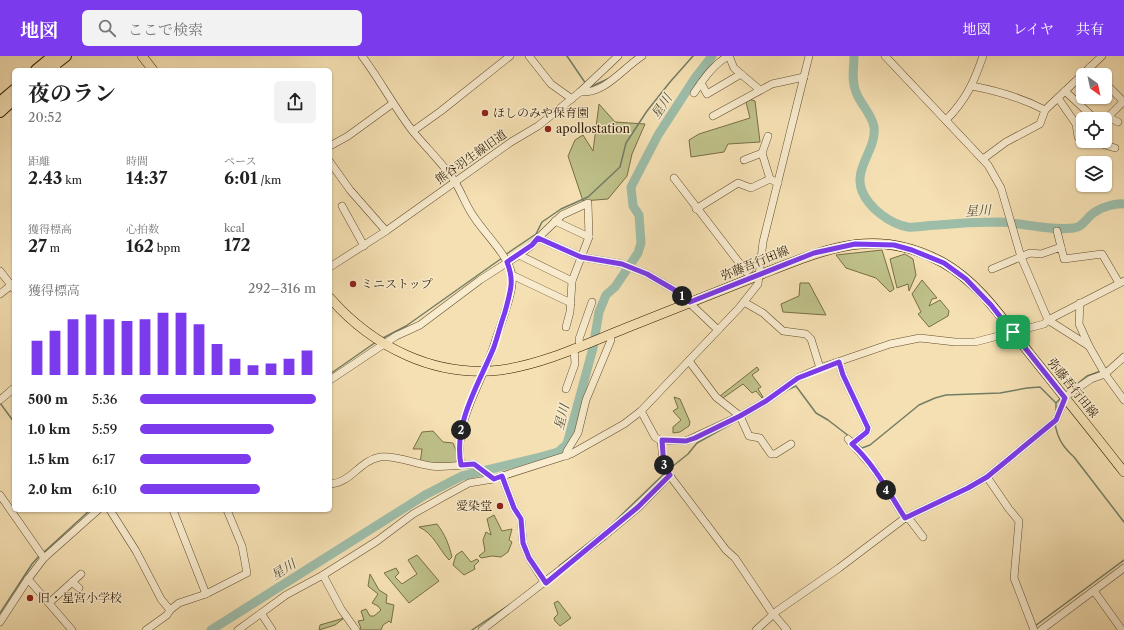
<!DOCTYPE html>
<html lang="ja">
<meta charset="utf-8">
<style>
:root{--surface:#fff;--page:#f2f2f2;--text:#222;--muted:#767676;--accent:#7c3aed}
body{margin:0;font-family:"Libre Caslon Text","Noto Serif JP",serif;background:var(--page);color:var(--text);height:100vh;display:flex;flex-direction:column;font-size:15px;white-space:nowrap}
*{box-sizing:border-box;margin:0}
p{font-size:13px;color:var(--muted)}
.icon{flex:none;width:22px;height:22px;fill:none;stroke:currentColor;stroke-width:2;stroke-linecap:round;stroke-linejoin:round}
.map{position:relative;flex:1;overflow:hidden}
.sheet{position:absolute;left:12px;top:12px;width:320px;height:444px;display:flex;flex-direction:column;background:var(--surface);border-radius:6px;box-shadow:0 1px 3px #0004}
.sheet>*{flex:none}
.needle{width:26px;rotate:147deg}
.tools{position:absolute;left:1076px;top:12px;display:grid;gap:8px}
.tools a{display:grid;place-items:center;width:36px;height:36px;border-radius:6px;background:var(--surface);box-shadow:0 1px 3px #0004;font-size:20px}
.pin{position:absolute;display:grid;place-items:center;width:34px;height:34px;color:#fff;margin:-17px;border-radius:8px;box-shadow:0 2px 6px #0006}
.km{position:absolute;width:20px;height:20px;margin:-10px;border-radius:50%;background:#222;color:#fff;font-size:11px;line-height:20px;text-align:center}
.round{display:grid;place-items:center;flex:none;width:42px;height:42px;border-radius:6px;background:var(--page)}
.headline{display:flex;align-items:center;justify-content:space-between;height:68px;padding:0 16px}
h1{font-size:22px;font-weight:700;line-height:30px}
.figures{display:grid;grid-template-columns:repeat(3,1fr);gap:6px;height:68px;padding:4px 16px}
.figures div{display:grid;align-content:center}
.figures b{font-size:17px;font-weight:700}
.figures small{font-size:11px;font-weight:400}
.figures p{font-size:11px}
.chart{height:112px;padding:8px 16px}
.chart p{display:flex;justify-content:space-between}
.chart svg{width:100%;height:72px;margin-top:4px;stroke:var(--accent);stroke-width:6}
ul{padding:0 16px;list-style:none;font-size:13px}
li{display:grid;grid-template-columns:64px 48px 1fr;align-items:center;height:30px}
li i{height:10px;border-radius:5px;background:var(--accent)}
header{display:flex;align-items:center;gap:24px;box-sizing:border-box;height:56px;padding:0 20px;background:var(--accent);color:#fff}
header strong{font-size:19px}
nav{display:flex;gap:22px;margin-inline-start:auto;font-size:14px}
.search{width:280px;height:36px;background:var(--page);display:flex;align-items:center;gap:10px;box-sizing:border-box;padding:0 14px;border-radius:6px;color:var(--muted);font-size:15px}
.map>svg:first-child{display:block}
</style>
<header>
<strong>地図</strong>
<div class="search"><svg class="icon" aria-label="search" viewBox="0 0 24 24"><circle cx="10" cy="10" r="6"/><path d="M15 15l6 6"/></svg>ここで検索</div>
<nav><a>地図</a><a>レイヤ</a><a>共有</a></nav>
</header>
<div class="map">
<svg width="1124" height="574" viewBox="0 0 1124 574">
<rect width="100%" height="100%" fill="#f5e0b3"/>
<filter id="stains"><feTurbulence type="fractalNoise" baseFrequency=".005" numOctaves="4"/><feColorMatrix values="0 0 0 0 .2 0 0 0 0 .09 0 0 0 0 .02 0 0 0 .5 -.17"/></filter>
<radialGradient id="worn" r=".72"><stop offset=".6" stop-color="#630" stop-opacity="0"/><stop offset="1" stop-color="#630" stop-opacity=".3"/></radialGradient>
<!-- green -->
<g fill="#bfc18a" stroke="#786e45">
<path d="M745 42 755 45 760 86 728 88 724 96 691 101 689 84 699 78 750 62Z"/>
<path d="M599 48 615 66 645 68 632 98 627 120 608 143 583 145 568 100 575 84 583 79 593 95Z"/>
<path d="M882 194 894 233 890 236 876 222 846 212 836 199Z"/>
<path d="M905 198 913 203 916 219 909 235 908 228 897 232 890 203Z"/>
<path d="M922 224 937 242 932 243 929 250 940 244 949 255 948 260 929 271 918 258 921 256 912 238Z"/>
<path d="M800 227H809L826 259 783 256 781 248 799 240Z"/>
<path d="M757 311 759 314 752 319 761 331 758 333 763 341 762 342 756 335 752 337 743 328 723 342 720 340Z"/>
<path d="M674 341 680 343 690 366 689 370 680 376 673 377V371L681 364 673 355 678 352Z"/>
<path d="M433 375 443 386 453 387 461 407 420 408 422 393H413L422 376Z"/>
<path d="M494 459 502 475 512 473 509 484 512 486 508 496 501 501 492 500 481 502 479 500 485 495 483 484 486 476 491 479 487 463Z"/>
<path d="M437 468C445 478 449 489 452 501L449 504C438 492 434 478 419 471Z"/>
<path d="M462 495 471 506 477 503 479 505 474 510 475 513 464 519 453 509 456 499Z"/>
<path d="M417 499 439 525 409 547 384 517 396 512 399 517 395 521 402 528 417 518 408 504Z"/>
<path d="M370 518 379 534 387 539 386 547 394 549 391 567 389 565 383 569 381 574H359L361 572 358 565 364 564 361 555 366 553 370 560H374L381 554 378 550 372 547 378 538 368 530Z"/>
<path d="M558 545 571 562 560 570 555 565 554 562 558 558 554 547Z"/>
<path d="M344 562 335 569 319 574 320 569Z"/>
</g>
<g fill="none" stroke-linecap="round" stroke-linejoin="round">
<!-- stream -->
<g stroke="#727d65" stroke-width="1.5">
<path d="M567 0 586 28"/>
<path d="M621 13 636 0"/>
<path d="M590 31 610 22"/>
<path d="M505 199 536 178 542 166 561 153 588 141 620 111 626 87 647 55 670 26 693 0"/>
<path d="M383 282 406 270 502 202"/>
<path d="M330 318 376 286"/>
<path d="M785 335 796 330 816 357 828 364 854 384"/>
<path d="M1067 336 1087 320 1101 315"/>
<path d="M0 347 14 366"/>
<path d="M1056 356V347L1061 342"/>
<path d="M1055 367C1057 382 1063 391 1074 401L1124 466"/>
<path d="M856 387 862 392 870 389 919 349 935 342 946 339 1000 337 1027 332 1040 331 1056 347"/>
<path d="M668 414 688 398 697 387 731 368"/>
<path d="M43 497 90 454"/>
<path d="M559 510 610 470 666 416"/>
<path d="M0 557 32 508 40 499"/>
<path d="M1035 570 1124 504"/>
<path d="M472 574 512 547"/>
</g>
<!-- river -->
<g stroke="#9dbda9" stroke-width="9">
<path d="M854 0C854 12 851 25 856 36 860 48 872 58 874 71 877 93 853 112 862 135 869 152 890 168 908 171 917 172 929 169 938 169 958 167 979 166 999 166 1024 167 1049 175 1074 172 1084 171 1087 160 1095 156 1102 151 1116 147 1124 148"/>
<path d="M211 574 425 439 462 420 537 402 558 396 567 388 593 292 599 256 606 239 615 231 638 197 641 187 639 159 633 150 631 131 658 79 695 22 712 0"/>
</g>
<defs>
<g id="minor">
<path d="M362 0C380 24 393 49 411 73 425 91 443 107 455 126 462 137 466 150 474 161 485 178 508 199 512 219 515 233 500 270 495 286 483 327 453 364 461 409"/>
<path d="M529 0 551 28 572 43"/>
<path d="M729 0 734 12 741 18"/>
<path d="M885 0 988 109 1001 132 1021 201 1048 264 1089 290 1105 318 1124 344"/>
<path d="M1090 11 1097 19"/>
<path d="M57 13V14"/>
<path d="M701 27 707 38 741 18 760 34"/>
<path d="M1105 27 1123 45"/>
<path d="M972 30C998 35 1022 42 1045 54L1102 0"/>
<path d="M1065 35 1095 63"/>
<path d="M580 36C605 38 623 12 642 0"/>
<path d="M694 37C703 24 714 7 729 0"/>
<path d="M1058 42 1076 68H1083"/>
<path d="M713 60 772 28 804 21"/>
<path d="M1108 61 1118 66"/>
<path d="M1101 63 1108 61 1124 45"/>
<path d="M946 64C966 44 974 26 983 0"/>
<path d="M1076 68 1078 81 1083 82"/>
<path d="M413 75 441 55 510 0"/>
<path d="M768 80 762 97 770 123"/>
<path d="M1092 85 1115 92"/>
<path d="M330 90 348 80 392 48"/>
<path d="M983 103 1006 86 1040 68 1045 54"/>
<path d="M744 104 762 97"/>
<path d="M330 106 350 134 386 175"/>
<path d="M674 122 744 213 746 216 760 204"/>
<path d="M342 150 364 190"/>
<path d="M696 153 738 127 751 132 770 123 778 127"/>
<path d="M555 165 589 181"/>
<path d="M1057 175 1061 191"/>
<path d="M519 199 572 225 589 181 588 147 562 159 538 182"/>
<path d="M330 211 386 175 511 86 538 70 580 36 618 0"/>
<path d="M992 213 1030 197 1041 198 1061 191 1064 203 1102 198 1119 227"/>
<path d="M0 215 14 233"/>
<path d="M512 219 571 247"/>
<path d="M0 238 14 227"/>
<path d="M744 246 763 257 783 275 806 278 811 283 820 312"/>
<path d="M1080 247 1079 268 1089 290"/>
<path d="M566 271 570 256 572 225"/>
<path d="M580 290 579 283 592 246"/>
<path d="M689 305 716 341 740 360 749 380 760 382 771 398H775L791 388"/>
<path d="M839 306 843 319 868 372 867 376 852 388"/>
<path d="M330 324 396 280 420 269 480 224 519 199 532 189 538 182 581 201 622 208 647 218 678 236 718 274"/>
<path d="M566 333 575 308 574 292"/>
<path d="M0 344 14 332"/>
<path d="M641 355 655 381 661 385H686L740 360 766 345 798 322 820 312 890 288 920 282 955 286H975L1044 268 1048 264 1124 225"/>
<path d="M848 383 874 413 905 462 910 464 923 481"/>
<path d="M661 385 664 412 726 494 735 502 770 554 787 574"/>
<path d="M566 400 567 395 578 377 586 344 611 284 610 278"/>
<path d="M502 420 514 452 521 463 523 487 529 502 545 527"/>
<path d="M987 421 1009 453 1019 465 1014 522 1034 574"/>
<path d="M330 428C351 427 359 405 380 401 396 399 415 408 431 410 444 412 460 409 474 408L493 423"/>
<path d="M0 439 44 502"/>
<path d="M110 454 136 495 161 543 170 554"/>
<path d="M173 454 206 538"/>
<path d="M323 519 341 553 356 574"/>
<path d="M28 523 72 574"/>
<path d="M72 526 79 532"/>
<path d="M1094 535 1122 574"/>
<path d="M49 547 81 518"/>
<path d="M261 557 272 574"/>
<path d="M0 566 28 523 44 502 98 454"/>
<path d="M146 574 167 559 170 554 179 547 206 538 247 517 242 490 227 454"/>
<path d="M238 574 286 539 323 519 377 485 413 458 445 440 469 427 493 423 571 398 624 368 641 355 739 252 758 228 763 186 809 0"/>
<path d="M482 574 604 480 639 451 670 419"/>
<path d="M756 574 777 555 839 512 905 462 968 432 987 421 1056 364 1065 342 1069 338 1091 323 1105 318 1124 301"/>
<path d="M1041 574 1124 512"/>
</g>
<g id="major">
<path d="M142 0 153 14"/>
<path d="M330 242C373 291 435 322 501 314 544 308 586 288 626 272 671 254 717 236 762 218 826 193 876 170 942 206 980 227 1004 265 1030 298 1061 337 1093 376 1124 416"/>
</g>
<g id="highway">
<path d="M36 14 53 0"/>
<path d="M48 14 66 0"/>
<path d="M0 46 14 34"/>
<path d="M0 56 14 43"/>
</g>
</defs>
<!-- minor casing -->
<use href="#minor" stroke="#624d2d" stroke-width="8"/>
<!-- major casing -->
<use href="#major" stroke="#311c00" stroke-width="10"/>
<!-- highway casing -->
<use href="#highway" stroke="#311c00" stroke-width="12"/>
<!-- minor -->
<use href="#minor" stroke="#f8ebce" stroke-width="7"/>
<!-- major -->
<use href="#major" stroke="#f5e0b3" stroke-width="9"/>
<!-- highway -->
<use href="#highway" stroke="#f5e0b3" stroke-width="10"/>
</g>
<g fill="none" stroke-linecap="round" stroke-linejoin="round">
<defs>
<path id="route" d="M538 182 581 201 622 208 647 218 678 236 690 246 814 197 855 188 894 189 912 194 944 207 966 223 991 249 1065 342 1056 364 987 421 968 432 905 462C889 437 874 408 852 388L867 376 868 372 843 319 839 306 798 322 766 345 740 360 695 382 686 385 662 384 664 412 670 419 638 451 546 527 529 502 523 487 521 463 514 452 502 420 494 423 474 408 461 409C453 367 479 328 494 291 498 279 501 267 505 256 510 236 515 226 507 206L532 189Z"/>
</defs>
<!-- route casing -->
<use href="#route" stroke="#fff" stroke-width="8"/>
<!-- route -->
<use href="#route" stroke="#7c3aed" stroke-width="5"/>
</g>
<!-- markers -->
<g fill="#8f2418" stroke="#f8ebce" stroke-width="1.5">
<circle cx="485" cy="57" r="4"/>
<circle cx="548" cy="73" r="4"/>
<circle cx="353" cy="228" r="4"/>
<circle cx="500" cy="450" r="4"/>
<circle cx="30" cy="542" r="4"/>
</g>
<g text-anchor="middle" stroke-width="3" stroke-linejoin="round" paint-order="stroke">
<!-- poi labels -->
<g font-size="12" fill="#311c00" stroke="#f8ebce" text-anchor="start">
<text x="493" y="61">ほしのみや保育園</text>
<text x="556" y="77">apollostation</text>
<text x="361" y="232">ミニストップ</text>
<text x="492" y="454" text-anchor="end">愛染堂</text>
<text x="38" y="546">旧・星宮小学校</text>
</g>
<!-- street labels -->
<g font-size="12" fill="#311c00" stroke="#f8ebce">
<text transform="translate(471 101) rotate(-35)" y="4">熊谷羽生線旧道</text>
<text transform="translate(755 207) rotate(-22)" y="4">弥藤吾行田線</text>
<text transform="translate(1073 332) rotate(51)" y="4">弥藤吾行田線</text>
</g>
<!-- water labels -->
<g font-size="13" font-style="italic" fill="#514c33" stroke="#f8ebce">
<text transform="translate(661 50) rotate(-57)" y="5">星川</text>
<text transform="translate(978 154) rotate(-3)" y="5">星川</text>
<text transform="translate(561 361) rotate(-75)" y="5">星川</text>
<text transform="translate(283 513) rotate(-32)" y="5">星川</text>
</g>
</g>
<rect width="100%" height="100%" filter="url(#stains)"/>
<rect width="100%" height="100%" fill="url(#worn)"/>
</svg>
<div class="tools">
<a><svg class="needle" viewBox="-14 -14 28 28"><path d="M0-13l5 13h-10z" fill="#e53935"/><path d="M0 13l5-13h-10z" fill="#767676"/></svg></a>
<a><svg class="icon" aria-label="locate" viewBox="0 0 24 24"><circle cx="12" cy="12" r="6"/><path d="M12 2v4M12 18v4M2 12h4M18 12h4"/></svg></a>
<a><svg class="icon" aria-label="layers" viewBox="0 0 24 24"><path d="M12 4l9 5-9 5-9-5zM3 14l9 5 9-5"/></svg></a>
</div>
<div class="pin" style="left:1013px;top:276px;background:#1e9e55"><svg class="icon" aria-label="arrive" viewBox="0 0 24 24"><path d="M6 21V4h12l-3 4 3 4H6"/></svg></div>
<b class="km" style="left:682px;top:240px">1</b>
<b class="km" style="left:461px;top:374px">2</b>
<b class="km" style="left:664px;top:409px">3</b>
<b class="km" style="left:886px;top:434px">4</b>
<section class="sheet">
<div class="headline"><div><h1>夜のラン</h1><p>20:52</p></div><a class="round"><svg class="icon" aria-label="share" viewBox="0 0 24 24"><path d="M12 15V3M7 8l5-5 5 5M5 13v7h14v-7"/></svg></a></div>
<div class="figures">
<div><p>距離</p><b>2.43<small> km</small></b></div>
<div><p>時間</p><b>14:37</b></div>
<div><p>ペース</p><b>6:01<small> /km</small></b></div>
</div>
<div class="figures">
<div><p>獲得標高</p><b>27<small> m</small></b></div>
<div><p>心拍数</p><b>162<small> bpm</small></b></div>
<div><p>kcal</p><b>172</b></div>
</div>
<div class="chart"><p><span>獲得標高</span>292–316 m</p>
<svg viewBox="0 0 160 44" preserveAspectRatio="none"><path d="M5 44V23M15 44V17M25 44V10M35 44V7M45 44V10M55 44V11M65 44V10M75 44V6M85 44V6M95 44V13M105 44V25M115 44V34M125 44V38M135 44V37M145 44V34M155 44V29"/></svg>
</div>
<ul>
<li><b>500 m</b>5:36<i style="width:100%"></i></li>
<li><b>1.0 km</b>5:59<i style="width:76%"></i></li>
<li><b>1.5 km</b>6:17<i style="width:63%"></i></li>
<li><b>2.0 km</b>6:10<i style="width:68%"></i></li>
</ul>
</section>
</div>
